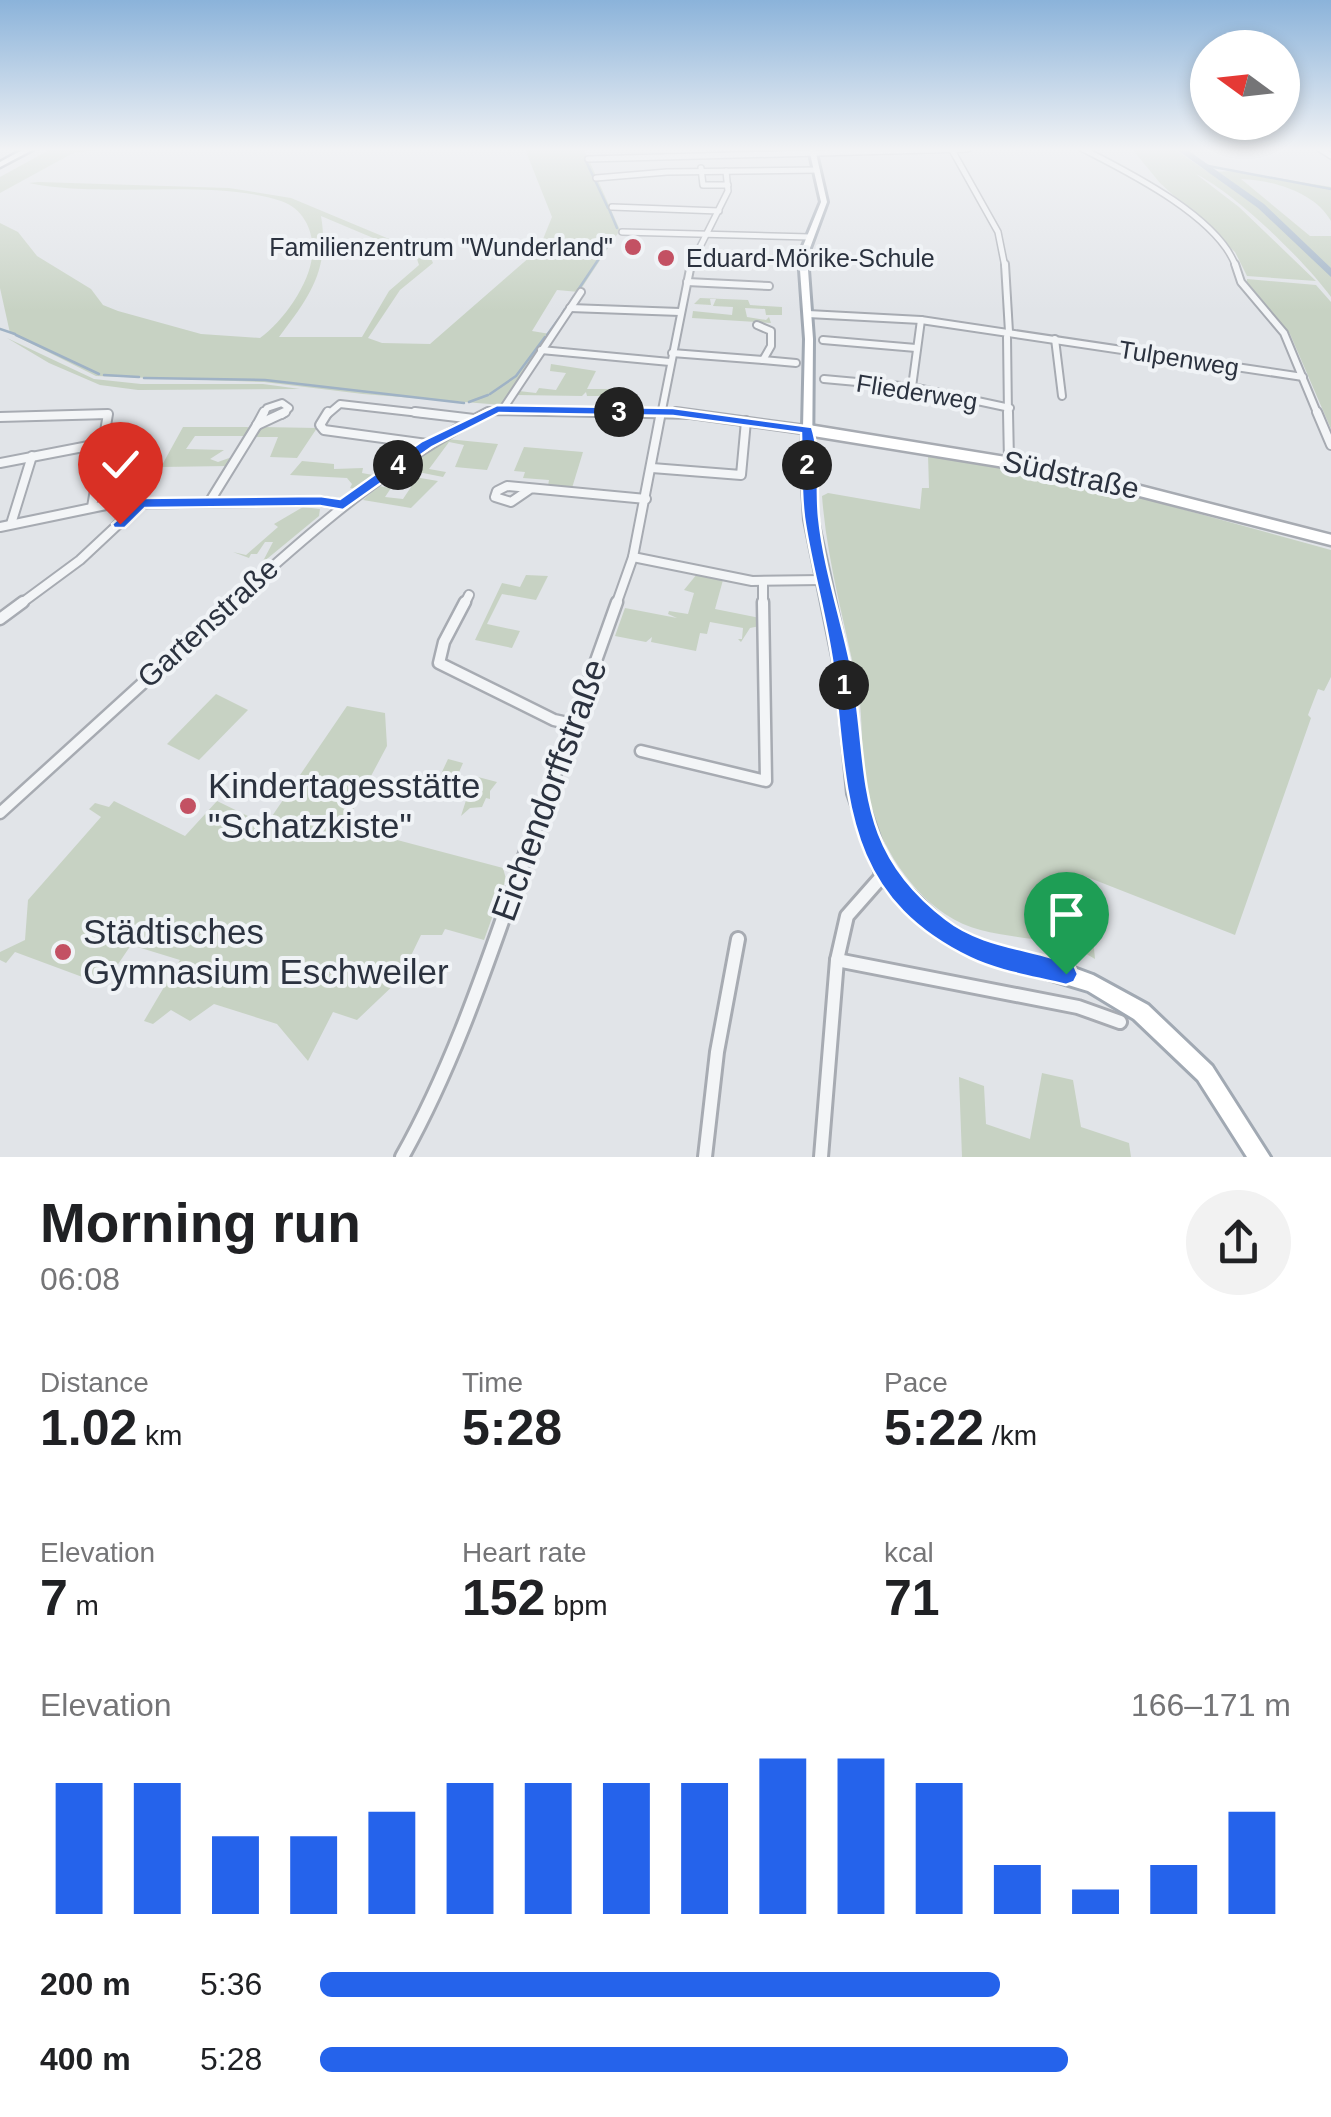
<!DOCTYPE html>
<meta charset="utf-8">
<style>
:root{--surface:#fff;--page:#f2f2f2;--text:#202124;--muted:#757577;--accent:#2563eb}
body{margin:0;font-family:Arial,sans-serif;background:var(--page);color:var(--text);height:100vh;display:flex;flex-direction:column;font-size:38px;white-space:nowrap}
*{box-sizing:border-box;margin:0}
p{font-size:32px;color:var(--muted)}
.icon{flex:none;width:55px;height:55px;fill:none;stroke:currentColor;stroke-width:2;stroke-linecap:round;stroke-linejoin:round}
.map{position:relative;height:1157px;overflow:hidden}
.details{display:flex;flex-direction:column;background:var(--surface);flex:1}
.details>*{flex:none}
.needle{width:65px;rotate:285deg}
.buttons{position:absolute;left:1190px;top:30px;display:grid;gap:20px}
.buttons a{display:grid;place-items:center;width:110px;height:110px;border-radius:50%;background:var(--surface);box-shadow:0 5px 15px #0003;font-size:50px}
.pin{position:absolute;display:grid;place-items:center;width:85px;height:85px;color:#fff;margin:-102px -42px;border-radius:50% 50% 50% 0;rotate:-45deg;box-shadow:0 0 10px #0007}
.pin .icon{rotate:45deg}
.km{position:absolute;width:50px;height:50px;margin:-25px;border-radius:50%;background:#222;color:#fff;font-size:28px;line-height:50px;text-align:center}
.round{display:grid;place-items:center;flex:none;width:105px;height:105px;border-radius:52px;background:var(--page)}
.overview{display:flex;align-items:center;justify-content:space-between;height:170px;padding:0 40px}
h1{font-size:55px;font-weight:700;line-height:75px}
.figures{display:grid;grid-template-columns:repeat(3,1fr);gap:15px;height:170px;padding:10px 40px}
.figures div{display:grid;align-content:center}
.figures b{font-size:50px;font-weight:700}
.figures small{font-size:28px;font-weight:400}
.figures p{font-size:28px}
.chart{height:280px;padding:20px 40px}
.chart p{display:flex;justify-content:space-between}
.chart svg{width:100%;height:180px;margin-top:10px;stroke:var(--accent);stroke-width:6}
ul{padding:0 40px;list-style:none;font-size:32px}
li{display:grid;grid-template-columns:160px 120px 1fr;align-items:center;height:75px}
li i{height:25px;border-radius:12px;background:var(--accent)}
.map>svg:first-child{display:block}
</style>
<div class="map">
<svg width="1331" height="1157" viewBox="0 0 1331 1157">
<rect width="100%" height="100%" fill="#e1e4e8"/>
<!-- green -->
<g fill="#c7d2c3" fill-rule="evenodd">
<path d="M51 149H107L73 153 0 193V177Z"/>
<path d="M525 149H584L620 230 579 292 557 290 532 331 550 334 502 405 363 394 264 382 96 376 10 333 0 288V223L18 232 37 256 91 289 103 305 118 311 201 334 260 338C283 322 310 283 312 256 315 234 305 209 281 201 211 178 105 199 29 183L39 182 229 188 291 198 430 256 433 263 400 290 368 338 382 343 430 344 539 249 552 217ZM321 216 416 256 419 265 389 291 362 337H279C310 296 330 269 321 216Z"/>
<path d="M1132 149H1174L1208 172 1235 171 1331 187V221C1315 192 1272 180 1241 179L1310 236H1331V297C1304 260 1236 194 1196 174L1239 207 1316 281 1247 276 1235 252 1160 183Z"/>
<path d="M1247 279 1316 285 1331 302V429L1290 334 1247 283Z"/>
<path d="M700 298 748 300 750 305 782 307V315H766L765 309 745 308 747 317 766 320 769 317 771 323 692 318 693 311 732 315 733 307 713 306 716 299H710L711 305 694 304Z"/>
<path d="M7 338 94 379 141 384H263L300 389 138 390 100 385 49 363Z"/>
<path d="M551 364 596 371 587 389H609L607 396H587L586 392 582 396 516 395 519 391 536 393 539 388 556 390 566 373 550 371Z"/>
<path d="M183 427H247L251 428 245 436H195L186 449 224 450 210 459 218 462 232 457 227 466 161 467Z"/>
<path d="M262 427 317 428 297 458 270 457 278 437H256Z"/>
<path d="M447 439 498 444 487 470 455 467 464 445 449 442 429 469 446 472 443 477 408 470V465Z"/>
<path d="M524 447 583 452 572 488 548 486 549 480 523 478 525 472 514 471Z"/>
<path d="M928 455 1065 477 1331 550V677L1324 691 1318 689 1308 715 1311 718 1235 935 1087 877 1095 959C1049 929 992 946 945 914 906 888 874 835 866 788 860 753 864 718 857 683 844 620 827 561 822 496L828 493 920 509 922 488H929Z"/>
<path d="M302 461 334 464V469L363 468 362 473 373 475 355 489 350 488 352 484 347 478 290 475Z"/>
<path d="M397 474 438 481 411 508 363 500 379 486 391 488 385 497 403 499 415 481 400 478 394 486 382 484Z"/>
<path d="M303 507 320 509 319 516 262 563 273 542H265L257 554H251L249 558 233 552 246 555 278 527 274 524Z"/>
<path d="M697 574 723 580 715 609 760 618V626L750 628 741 642 738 639H742L743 628 710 622 707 634 700 633 696 651 651 642 652 637 646 642 615 636 625 608 677 618 668 614 669 611 688 614 694 593 684 590Z"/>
<path d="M526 575 548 576 536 600 502 594 487 624 520 631 512 648 475 640 502 583 520 587Z"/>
<path d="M216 694 248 710 199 760 167 744Z"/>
<path d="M347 706 385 713 387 746 338 838 347 840 358 831 367 832 503 868 506 879 484 940 445 929 442 935H421L405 968 432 976 428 988 399 980 357 1020 333 1012 308 1061 277 1024 214 1004 190 1021 171 1010 153 1024 144 1021 180 960 131 945 104 985 15 952 6 963 0 960V952L25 940 28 900 101 817 89 809 95 803 109 807 114 801 185 836 217 801 266 825Z"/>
<path d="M448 759 463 763 456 779 475 784 478 777 497 782 490 791V799L486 798 482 807 470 808 461 816 468 794 435 787Z"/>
<path d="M1042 1073 1073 1080 1081 1127 1129 1143 1131 1157H962L959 1077 984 1086 986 1124 1030 1139Z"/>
</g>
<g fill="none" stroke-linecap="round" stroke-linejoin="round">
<!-- stream -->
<g stroke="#9fb2c5" stroke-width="2.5">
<path d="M585 159 608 208"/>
<path d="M1203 165 1331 189"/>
<path d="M609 209 617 228"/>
<path d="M578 290 614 236"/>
<path d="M571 301 574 296"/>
<path d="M562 314 565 309"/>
<path d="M0 329 15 334"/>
<path d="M16 335 99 374"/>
<path d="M547 335 560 317"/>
<path d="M104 375 139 377"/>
<path d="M144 378 265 380 464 403"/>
<path d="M490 394 516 376 545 337"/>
<path d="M469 402 488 395"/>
</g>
<!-- river -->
<path fill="#9fb2c5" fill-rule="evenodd" d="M1176 149H1186L1264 204 1331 268V277L1258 208Z"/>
<defs>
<g id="minor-far4">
<path d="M1083 149C1128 172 1219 217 1236 267"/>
<path d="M1320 149 1331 156"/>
<path d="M952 150 998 232 1005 267"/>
<path d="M588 159 968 149"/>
<path d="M701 168 703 185H728"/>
<path d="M596 178 667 172 817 170"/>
<path d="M612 207 719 211"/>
<path d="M622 232 810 237"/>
<path d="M690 267 728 191 726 171"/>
</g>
<g id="minor-far3">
<path d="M1005 264 1009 332"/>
<path d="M1235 264 1241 282 1284 333 1318 415"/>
<path d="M687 282 769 286"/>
<path d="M570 308 680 312"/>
<path d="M808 314 921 320 1303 377"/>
<path d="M1007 337 1008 415"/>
<path d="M1055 339 1062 396"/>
<path d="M823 340 916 348"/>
<path d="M541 350 670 362"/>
<path d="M672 353 763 360 771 346V331L757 325"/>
<path d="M763 360 796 363"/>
<path d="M824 379 912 387 1010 408"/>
<path d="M912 387 921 320"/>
<path d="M503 409 581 292"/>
<path d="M76 415H108"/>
<path d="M263 415 267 408 282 403 289 408 282 415"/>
<path d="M327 415 340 404 437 415"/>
<path d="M483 415 491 411 695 415"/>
<path d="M661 415 691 264"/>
</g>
<g id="minor-far2">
<path d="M328 412 320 425 324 430 427 444"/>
<path d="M415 412 474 419"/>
<path d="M676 412 808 430"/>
<path d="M1008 412 1009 461"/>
<path d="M1317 412 1331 445"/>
<path d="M0 417 108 414 92 507"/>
<path d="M257 425 264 412"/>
<path d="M257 425 285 412"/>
<path d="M0 463 104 443"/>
<path d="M652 468 741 475 746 421"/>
<path d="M530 489 511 502 495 497 497 491 507 486 646 499"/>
<path d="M210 501 257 425"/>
<path d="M11 524 32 456"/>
<path d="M0 527 111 504 320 501 343 505"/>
<path d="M633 557 752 581 821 580"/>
<path d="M763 582V605"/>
<path d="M19 605 80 560 141 503"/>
<path d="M230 605C312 530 389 463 488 412"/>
<path d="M464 605 469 595"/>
<path d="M616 605 633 557 661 412"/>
</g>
<g id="minor-far1">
<path d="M465 602 444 642 439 663 554 720 572 724"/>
<path d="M0 619 23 602"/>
<path d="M641 751 766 781 763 602"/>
<path d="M0 813 232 602"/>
<path d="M529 848 617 602"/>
</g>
<g id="minor">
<path d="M837 960 1078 1007 1120 1022"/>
<path d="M402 1157C457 1059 491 951 529 845"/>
<path d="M705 1157 717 1052 738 939"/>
<path d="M821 1157 837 960 847 916 884 874"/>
</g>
<path id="secondary" d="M808 430 1066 472 1331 540"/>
<path id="primary" d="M809 149H815L827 202 807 256 813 339 812 472 817 520 850 672 864 794 890 869 945 922 981 942 1066 965 1093 975 1148 1005 1212 1066 1270 1157H1247L1198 1080 1134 1019 1088 991 972 956 933 934 878 880 848 794 836 672 805 520 802 472 805 339 799 256 821 202Z"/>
<path id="motorway" d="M24 149H34L0 167V162Z"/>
</defs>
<!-- minor-far4 casing -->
<use href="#minor-far4" stroke="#a7abb2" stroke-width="8"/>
<!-- minor-far3 casing -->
<use href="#minor-far3" stroke="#a7abb2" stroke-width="10"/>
<!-- minor-far2 casing -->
<use href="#minor-far2" stroke="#a7abb2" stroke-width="12"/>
<!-- minor-far1 casing -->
<use href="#minor-far1" stroke="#a7abb2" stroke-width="15"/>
<!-- minor casing -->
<use href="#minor" stroke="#a7abb2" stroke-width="18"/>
<!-- secondary casing -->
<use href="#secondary" stroke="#a7abb2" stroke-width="15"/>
<!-- primary casing -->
<use href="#primary" stroke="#a1a9b3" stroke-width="6"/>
<!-- motorway casing -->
<use href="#motorway" stroke="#8a929e" stroke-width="5"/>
<!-- minor-far4 -->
<use href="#minor-far4" stroke="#f3f5f7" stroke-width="5"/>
<!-- minor-far3 -->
<use href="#minor-far3" stroke="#f3f5f7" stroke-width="6"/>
<!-- minor-far2 -->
<use href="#minor-far2" stroke="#f3f5f7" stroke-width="8"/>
<!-- minor-far1 -->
<use href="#minor-far1" stroke="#f3f5f7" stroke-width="10"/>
<!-- minor -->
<use href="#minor" stroke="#f3f5f7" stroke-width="12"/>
<!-- secondary -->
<use href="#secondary" stroke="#fff" stroke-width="10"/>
<!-- primary -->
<use href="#primary" fill="#fff" fill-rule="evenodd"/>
<!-- motorway -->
<use href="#motorway" fill="#fff" fill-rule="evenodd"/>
</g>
<!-- sky -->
<linearGradient id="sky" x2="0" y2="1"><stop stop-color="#8bb3da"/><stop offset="0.48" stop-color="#f2f3f5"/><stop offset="1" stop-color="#f2f3f5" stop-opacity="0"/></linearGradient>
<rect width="1331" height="311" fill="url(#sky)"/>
<!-- route -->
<path fill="#2563eb" stroke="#fff" stroke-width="2.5" d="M497 405 673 408 812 427C821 454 816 488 819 517 824 567 841 617 851 666 871 769 850 846 946 919 983 948 1032 948 1074 965L1078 974 1074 982 1066 985C1035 977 999 972 970 958 842 896 848 796 834 674 828 624 813 574 805 524 800 495 802 463 801 433L673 416 499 413 432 447 343 510 320 506 145 508 125 528H114L112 524 141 498 320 496 340 499 422 441Z"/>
<!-- markers -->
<g fill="#c35163" stroke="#f0f3f6" stroke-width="4">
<circle cx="633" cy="247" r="10"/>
<circle cx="666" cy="258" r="10"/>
<circle cx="188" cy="806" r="10"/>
<circle cx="63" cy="952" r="10"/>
</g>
<g text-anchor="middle" stroke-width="8" stroke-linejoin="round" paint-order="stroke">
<!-- far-poi labels -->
<g font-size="25" fill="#2b323f" stroke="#f0f3f6" text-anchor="end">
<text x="613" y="256">Familienzentrum "Wunderland"</text>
<text x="686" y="267" text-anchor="start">Eduard-Mörike-Schule</text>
</g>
<!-- far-street labels -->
<g font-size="25" fill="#2b323f" stroke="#f0f3f6">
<text transform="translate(1179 358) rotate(9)" y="9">Tulpenweg</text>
<text transform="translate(917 392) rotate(9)" y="9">Fliederweg</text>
</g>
<!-- street labels -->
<g font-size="30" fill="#2b323f" stroke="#f0f3f6">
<text transform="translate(1071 475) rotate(12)" y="10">Südstraße</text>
<text transform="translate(208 623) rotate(-42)" y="10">Gartenstraße</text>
</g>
<!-- near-poi labels -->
<g font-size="35" fill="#2b323f" stroke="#f0f3f6" text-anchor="start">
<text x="208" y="798">Kindertagesstätte<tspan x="208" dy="40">"Schatzkiste"</tspan></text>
<text x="83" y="944">Städtisches<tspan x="83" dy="40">Gymnasium Eschweiler</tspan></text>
</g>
<!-- near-street labels -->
<g font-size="35" fill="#2b323f" stroke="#f0f3f6">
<text transform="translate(549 790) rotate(-70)" y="12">Eichendorffstraße</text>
</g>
</g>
</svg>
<div class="buttons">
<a><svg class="needle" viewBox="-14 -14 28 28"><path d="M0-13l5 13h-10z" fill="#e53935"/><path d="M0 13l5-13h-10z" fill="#757577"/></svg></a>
</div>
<div class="pin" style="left:1066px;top:974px;background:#1e9e55"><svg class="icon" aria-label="arrive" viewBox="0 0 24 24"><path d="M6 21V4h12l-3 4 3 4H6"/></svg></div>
<div class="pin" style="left:120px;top:524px;background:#d93025"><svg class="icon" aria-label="check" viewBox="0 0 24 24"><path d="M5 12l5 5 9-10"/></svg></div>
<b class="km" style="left:844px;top:685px">1</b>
<b class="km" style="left:807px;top:465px">2</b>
<b class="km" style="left:619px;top:412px">3</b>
<b class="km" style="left:398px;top:465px">4</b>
</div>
<section class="details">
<div class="overview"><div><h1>Morning run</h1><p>06:08</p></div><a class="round"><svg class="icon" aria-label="share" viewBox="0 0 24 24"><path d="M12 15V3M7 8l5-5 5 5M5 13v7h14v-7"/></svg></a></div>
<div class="figures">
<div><p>Distance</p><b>1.02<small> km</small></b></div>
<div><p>Time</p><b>5:28</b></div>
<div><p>Pace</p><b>5:22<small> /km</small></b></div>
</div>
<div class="figures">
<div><p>Elevation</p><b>7<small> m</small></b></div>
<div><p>Heart rate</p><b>152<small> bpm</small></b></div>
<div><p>kcal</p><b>71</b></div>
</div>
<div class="chart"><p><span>Elevation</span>166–171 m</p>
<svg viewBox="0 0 160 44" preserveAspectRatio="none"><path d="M5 44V12M15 44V12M25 44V25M35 44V25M45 44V19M55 44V12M65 44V12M75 44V12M85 44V12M95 44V6M105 44V6M115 44V12M125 44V32M135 44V38M145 44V32M155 44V19"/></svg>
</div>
<ul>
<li><b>200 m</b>5:36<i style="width:70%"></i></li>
<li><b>400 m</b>5:28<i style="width:77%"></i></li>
</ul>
</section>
